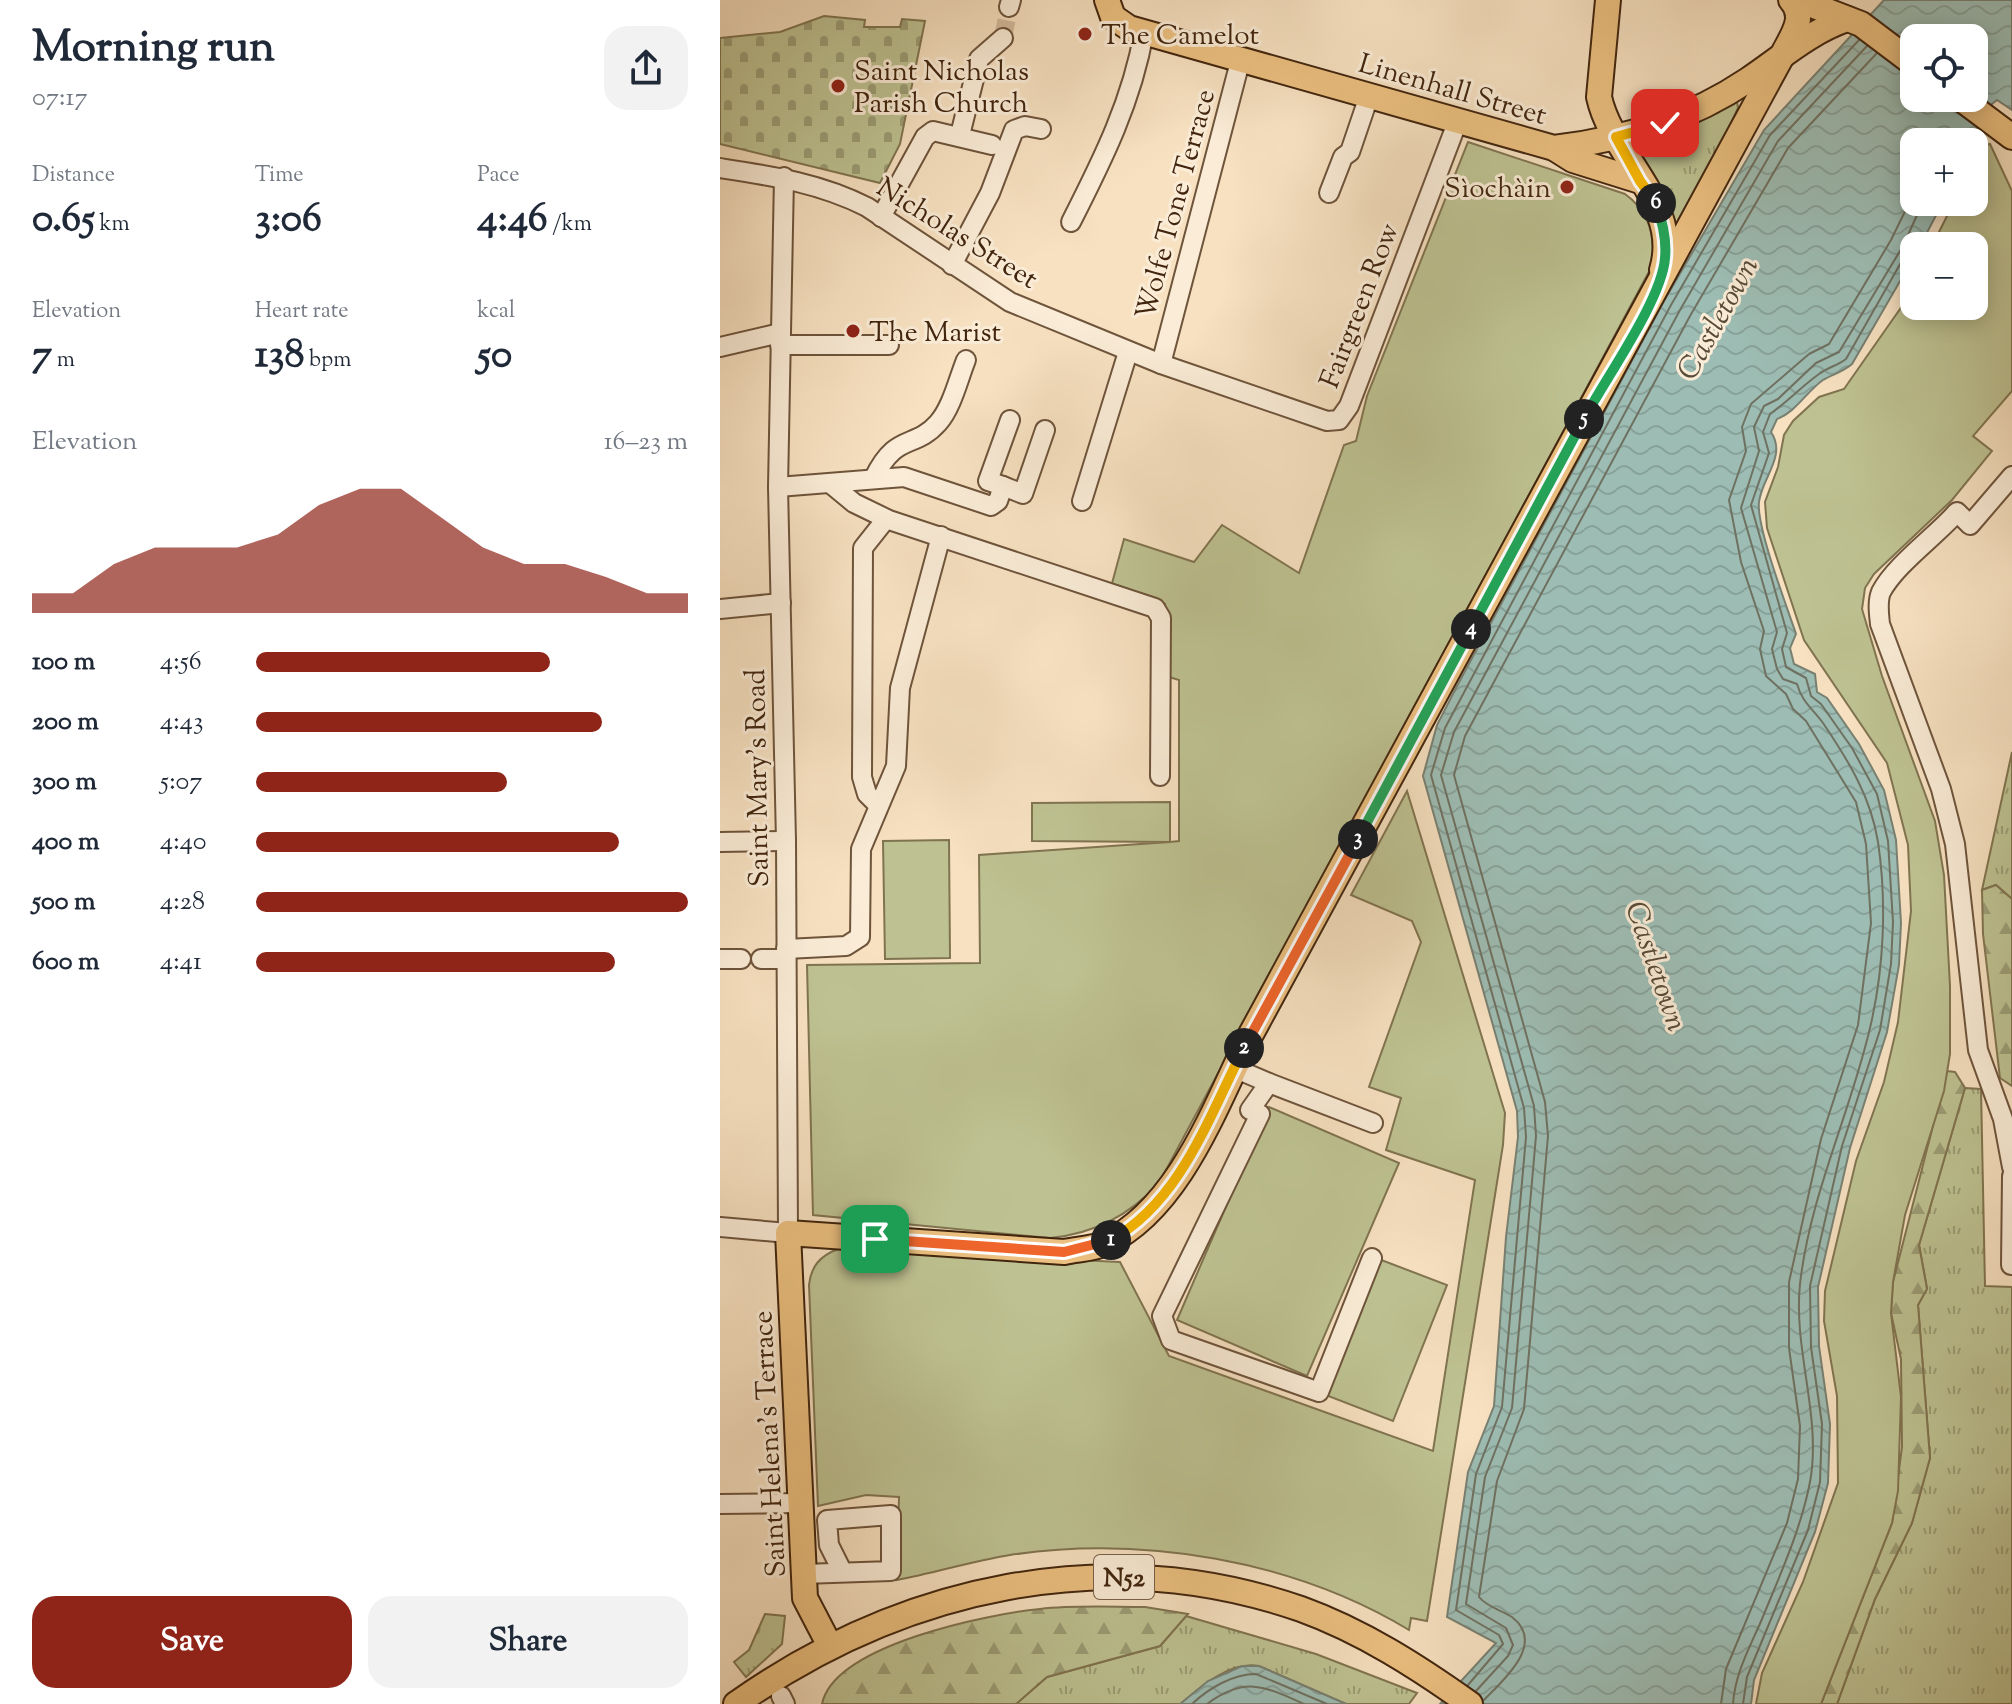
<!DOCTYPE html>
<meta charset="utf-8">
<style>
:root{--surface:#fff;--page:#f2f2f3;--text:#1f2937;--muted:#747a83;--accent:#8f2418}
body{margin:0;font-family:"Sorts Mill Goudy",serif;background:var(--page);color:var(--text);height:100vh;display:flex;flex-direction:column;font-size:30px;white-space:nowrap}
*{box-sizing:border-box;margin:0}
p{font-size:26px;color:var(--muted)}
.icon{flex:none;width:44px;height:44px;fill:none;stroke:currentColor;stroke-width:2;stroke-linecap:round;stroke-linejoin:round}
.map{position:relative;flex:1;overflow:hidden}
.side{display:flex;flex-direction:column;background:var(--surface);width:720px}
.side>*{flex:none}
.buttons{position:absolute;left:1180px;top:24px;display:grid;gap:16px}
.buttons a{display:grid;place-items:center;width:88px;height:88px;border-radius:16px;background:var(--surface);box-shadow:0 4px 20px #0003;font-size:40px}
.pin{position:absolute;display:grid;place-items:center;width:68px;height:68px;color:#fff;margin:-34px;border-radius:16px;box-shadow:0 4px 12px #0006}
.km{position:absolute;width:40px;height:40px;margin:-20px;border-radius:50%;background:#222;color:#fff;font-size:22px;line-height:40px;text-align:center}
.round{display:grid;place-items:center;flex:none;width:84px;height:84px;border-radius:24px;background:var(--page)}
.summary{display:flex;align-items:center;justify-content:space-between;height:136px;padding:0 32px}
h1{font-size:44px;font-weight:700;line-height:60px}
.stats{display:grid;grid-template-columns:repeat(3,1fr);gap:12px;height:136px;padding:8px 32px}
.stats div{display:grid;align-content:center}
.stats b{font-size:40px;font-weight:700}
.stats small{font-size:22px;font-weight:400}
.stats p{font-size:22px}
.chart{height:224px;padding:16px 32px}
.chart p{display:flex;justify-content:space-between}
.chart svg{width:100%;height:144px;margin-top:8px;fill:var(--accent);opacity:.7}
.button{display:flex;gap:16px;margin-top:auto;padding:16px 32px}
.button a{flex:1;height:92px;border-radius:24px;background:var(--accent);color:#fff;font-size:32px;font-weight:700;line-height:92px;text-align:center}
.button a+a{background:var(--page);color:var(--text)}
ul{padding:0 32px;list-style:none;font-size:26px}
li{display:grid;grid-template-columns:128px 96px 1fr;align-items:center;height:60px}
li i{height:20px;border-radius:10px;background:var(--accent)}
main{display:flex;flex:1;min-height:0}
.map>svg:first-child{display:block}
</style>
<main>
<section class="side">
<div class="summary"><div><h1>Morning run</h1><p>07:17</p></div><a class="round"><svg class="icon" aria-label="share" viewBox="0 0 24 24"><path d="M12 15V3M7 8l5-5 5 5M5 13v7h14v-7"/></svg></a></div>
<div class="stats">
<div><p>Distance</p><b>0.65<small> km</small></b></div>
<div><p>Time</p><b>3:06</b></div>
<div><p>Pace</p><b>4:46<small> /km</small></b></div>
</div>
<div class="stats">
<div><p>Elevation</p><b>7<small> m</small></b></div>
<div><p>Heart rate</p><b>138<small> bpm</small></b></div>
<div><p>kcal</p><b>50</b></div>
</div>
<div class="chart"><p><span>Elevation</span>16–23 m</p>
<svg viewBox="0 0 160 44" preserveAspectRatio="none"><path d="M0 44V38L10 38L20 29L30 24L40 24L50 24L60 20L70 11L80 6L90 6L100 15L110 24L120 29L130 29L140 33L150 38L160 38V44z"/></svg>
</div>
<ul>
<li><b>100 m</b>4:56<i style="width:68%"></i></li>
<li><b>200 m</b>4:43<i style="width:80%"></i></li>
<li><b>300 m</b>5:07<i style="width:58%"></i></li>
<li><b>400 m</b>4:40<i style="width:84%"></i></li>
<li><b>500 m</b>4:28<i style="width:100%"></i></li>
<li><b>600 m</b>4:41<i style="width:83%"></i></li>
</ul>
<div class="button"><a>Save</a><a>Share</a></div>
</section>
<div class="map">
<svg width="1292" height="1704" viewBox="0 0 1292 1704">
<defs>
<pattern id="grass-tufts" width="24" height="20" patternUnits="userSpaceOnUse" patternTransform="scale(2)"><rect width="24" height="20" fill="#bec292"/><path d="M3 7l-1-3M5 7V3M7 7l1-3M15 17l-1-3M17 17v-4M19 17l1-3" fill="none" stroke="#9c9d76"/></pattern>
<pattern id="forest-firs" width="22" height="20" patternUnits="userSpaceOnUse" patternTransform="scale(2)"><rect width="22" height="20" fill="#bec292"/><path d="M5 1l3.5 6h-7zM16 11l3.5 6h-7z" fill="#9c9d76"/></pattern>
<pattern id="cemetery-stones" width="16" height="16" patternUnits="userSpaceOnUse" patternTransform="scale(2)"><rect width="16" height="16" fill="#bec292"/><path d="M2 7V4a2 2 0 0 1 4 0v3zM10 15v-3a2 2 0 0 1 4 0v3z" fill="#9c9d76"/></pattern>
<pattern id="water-waves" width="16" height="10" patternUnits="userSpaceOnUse" patternTransform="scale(2)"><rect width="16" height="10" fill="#9dbdb4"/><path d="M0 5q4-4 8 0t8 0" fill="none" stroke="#88a29a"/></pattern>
</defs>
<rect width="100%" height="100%" fill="#f7e1c1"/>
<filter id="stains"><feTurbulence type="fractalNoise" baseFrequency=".0025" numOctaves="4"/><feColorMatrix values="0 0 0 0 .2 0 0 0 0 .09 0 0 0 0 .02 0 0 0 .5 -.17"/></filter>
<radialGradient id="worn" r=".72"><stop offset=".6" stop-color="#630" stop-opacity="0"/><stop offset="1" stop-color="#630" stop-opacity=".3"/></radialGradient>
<!-- grass -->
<g fill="url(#grass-tufts)" stroke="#807450" stroke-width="2">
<path d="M1017 101 1018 108 953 248 913 148Z"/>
<path d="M1292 752V899L1276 885 1262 890Z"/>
<path d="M1245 1088 1261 1089 1265 1286 1292 1287V1704H1117L1155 1599 1192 1523 1210 1458 1198 1305 1207 1288 1199 1245Z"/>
<path d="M45 1614 65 1616 62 1644 26 1677 14 1662 29 1650Z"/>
<path d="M466 1616 596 1654 697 1693 689 1704H626L539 1666C510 1661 482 1686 461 1704H296L327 1677 440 1646Z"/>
</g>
<!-- forest -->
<g fill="url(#forest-firs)" stroke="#807450" stroke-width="2">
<path d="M1276 885 1292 899V1086L1280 1078 1263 934 1262 890Z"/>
<path d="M1227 1071 1235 1072 1245 1088 1199 1245 1207 1289 1198 1305 1210 1458 1192 1523 1155 1599 1117 1704H1101L1172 1523 1182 1447 1181 1359 1171 1313 1173 1282Z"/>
<path d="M425 1607 468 1614 440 1646 327 1677 296 1704H102C114 1645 268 1614 320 1609 354 1605 390 1607 425 1607Z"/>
</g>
<!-- cemetery -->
<path fill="url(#cemetery-stones)" stroke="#807450" stroke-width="2" d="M104 16 145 20 144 27H180L182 19 205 21 180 144 160 183 0 144V38L60 32Z"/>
<!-- park -->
<g fill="#bec292" stroke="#807450" stroke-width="2">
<path d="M748 142 905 194C930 212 936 237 932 266L439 1183C410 1215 373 1234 330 1238L93 1215 87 965 260 963 259 855 450 842 312 841V803L450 802V842L459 841V680L449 677 445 604 391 587 404 539 474 562 502 525 579 573 624 445 636 441 647 396Z"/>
<path d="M1270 144 1292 191V391L1253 436 1272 451 1232 500 1154 574 1145 588 1142 609 1162 676 1215 821 1224 875 1230 986V1054L1224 1091 1185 1215 1173 1282 1171 1313 1181 1397 1178 1491 1172 1523 1101 1704H1036L1042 1673 1083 1582 1118 1483 1117 1396 1104 1321 1105 1291 1136 1161 1164 1082 1178 1022 1191 911 1188 845 1167 763 1084 640 1047 528 1045 502 1058 467 1064 435 1073 421 1099 397 1124 389 1180 309 1194 282V306H1254V246H1212L1234 202H1254V156L1260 146Z"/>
<path d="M687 791 785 1113 783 1145 707 1621 691 1618 689 1630C573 1560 423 1535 290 1555 252 1561 215 1573 177 1580L179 1497 146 1495 98 1506 89 1285C91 1266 100 1256 118 1249L400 1262 449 1356 713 1451 755 1180 666 1150 681 1098 649 1087 701 942 692 921 631 895Z"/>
<path d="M229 840 230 958 165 959 163 841Z"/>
<path d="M549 1107 679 1163 587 1376 457 1320Z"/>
<path d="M656 1258 727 1285 673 1421 603 1394Z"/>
</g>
<!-- water -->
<g fill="url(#water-waves)" stroke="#788072" stroke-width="2" fill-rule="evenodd">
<path d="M1164 0H1292V110L1277 100 1262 112 1251 142H1194V202H1223L1200 246H1194V257L1132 364C1123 372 1113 374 1103 380 1086 392 1076 412 1057 419L1051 432C1067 456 1042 477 1039 502 1036 526 1067 607 1076 634L1070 648 1074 664 1095 674 1097 692 1107 698 1139 744 1164 790 1176 840 1181 923 1179 965 1167 1032 1130 1148 1098 1287 1099 1346 1110 1424 1108 1483 1095 1532 1034 1680 1031 1704H720L776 1643 727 1617 748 1472 774 1406 786 1237 798 1137 797 1111 703 776 717 725 736 688 944 301 1044 130ZM1194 38H1254V98H1194Z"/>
<path d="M522 1666H539L626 1704H460L488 1681Z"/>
</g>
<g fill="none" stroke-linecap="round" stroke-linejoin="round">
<!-- shore -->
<g stroke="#6f7161" stroke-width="2">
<path d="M748 1685 783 1644 779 1635 736 1610 756 1474 782 1407 806 1137 804 1108 711 775 725 728 951 305 1050 135 1139 40"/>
<path d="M756 1691 788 1656 793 1645 786 1628 746 1604 765 1477 792 1408 816 1136 814 1106 721 775 734 732 960 310 1058 141 1147 46"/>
<path d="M763 1701C782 1681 827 1644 792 1617 781 1610 767 1607 759 1597L777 1481 804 1409 828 1136 825 1102 734 775 745 736 970 316 1068 148 1157 53"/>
<path d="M472 1704C489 1688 513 1674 536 1674L607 1704"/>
<path d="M487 1704C525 1676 544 1686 584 1704"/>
<path d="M1001 1704 1006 1669 1067 1523 1078 1479 1080 1426 1069 1348V1282L1101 1139 1138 1025 1151 923 1146 844 1136 802 1086 721 1073 709 1066 694 1046 676 1040 649 1044 631 1021 562 1009 500 1026 451 1022 427 1031 404 1089 354 1109 344 1171 240 1194 193"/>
<path d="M1013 1704C1015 1673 1030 1647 1042 1619 1060 1575 1081 1529 1090 1482 1102 1417 1073 1350 1080 1284 1090 1195 1130 1114 1150 1028 1164 969 1167 902 1158 842 1151 797 1128 760 1103 723 1092 708 1082 702 1077 684L1063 679 1057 669 1052 649 1057 632 1021 508 1039 451 1034 427 1044 406 1058 399 1096 363 1119 352 1183 246 1203 202"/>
<path d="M1023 1704 1027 1677 1088 1530 1100 1482 1102 1424 1091 1347 1090 1286 1122 1146 1160 1030 1171 964 1173 922 1168 841 1157 794 1132 748 1101 704 1091 696 1086 678 1066 667 1062 649 1067 633 1031 505 1049 453 1043 432 1050 414C1067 402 1081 387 1099 374 1108 367 1117 366 1126 359L1183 259 1194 253"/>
</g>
<!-- minor-tunnel -->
<path stroke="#d3bb9d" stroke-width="18" stroke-dasharray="18 9" stroke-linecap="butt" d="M283 38 289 7"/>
<defs>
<g id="minor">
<path d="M289 7 291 0"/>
<path d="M240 135 259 59 283 38"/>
<path d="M0 168C52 176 100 183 147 207L290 302 441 364 607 421 619 420 629 406 737 123"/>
<path d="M609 193 623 157 630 152 649 96"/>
<path d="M161 217 205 137 213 131 272 145"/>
<path d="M351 222C383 159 412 101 424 32"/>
<path d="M232 265 270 193 294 130 305 126 321 129"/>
<path d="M60 345H169"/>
<path d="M0 347 60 333"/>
<path d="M441 364 521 58"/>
<path d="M1292 476 1250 525 1237 512C1216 536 1175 565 1161 592 1157 602 1159 614 1160 624L1221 789 1235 844 1258 1050 1283 1119 1292 1167"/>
<path d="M154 478C176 432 194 450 218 423 232 407 238 380 246 360"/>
<path d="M111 484 134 503 169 520 435 608 441 618 440 776"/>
<path d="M283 486 268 481 290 420"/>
<path d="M58 487 184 477 271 506 278 501 283 486 303 494 325 430"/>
<path d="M362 501 408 352"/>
<path d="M0 609 61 603"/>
<path d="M158 805 147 794 142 777 143 548 166 519"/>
<path d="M0 842 66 841"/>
<path d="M66 949 126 946 140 937 141 849 176 766 180 688 221 536"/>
<path d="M0 959H21"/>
<path d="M41 959H66"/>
<path d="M514 1068 549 1083 530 1110 540 1114 442 1316 451 1340 599 1392 652 1258"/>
<path d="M549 1083 653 1123"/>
<path d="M0 1227 68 1233 66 841 58 487 64 177"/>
<path d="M1291 1265 1292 1176"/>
<path d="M0 1504 82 1503"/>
<path d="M83 1574 171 1571V1515L107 1520 109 1545 122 1571"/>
<path d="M61 1696 65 1704"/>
</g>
<g id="major">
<path d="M387 0 393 17 409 28 834 148C902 140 970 119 1028 80 1061 58 1089 32 1127 19"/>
<path d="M888 0 879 97C892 157 962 204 942 270"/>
<path d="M1079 0 1141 24 1194 64"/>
<path d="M1240 98 1292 137"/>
<path d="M834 148 853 160 920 181"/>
<path d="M110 1646 85 1598 68 1233 344 1252C357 1249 374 1249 386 1243 460 1208 496 1104 531 1034L1063 54C1072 36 1087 17 1071 0"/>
<path d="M16 1704C182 1587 385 1541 581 1609 642 1631 698 1667 750 1704"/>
</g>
</defs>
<!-- minor casing -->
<use href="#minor" stroke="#6e543b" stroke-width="22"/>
<!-- major casing -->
<use href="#major" stroke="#41250e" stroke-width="28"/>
<!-- minor -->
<use href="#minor" stroke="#faecd7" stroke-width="18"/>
<!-- major -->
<use href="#major" stroke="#ecc080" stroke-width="24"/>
</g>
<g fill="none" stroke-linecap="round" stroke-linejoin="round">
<defs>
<path id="split-1" d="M155 1239 344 1252 391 1240"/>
<path id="split-2" d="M391 1240C461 1201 489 1116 524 1048"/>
<path id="split-3" d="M524 1048 638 839"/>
<path id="split-4" d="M638 839 751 629"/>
<path id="split-5" d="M751 629 864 419"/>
<path id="split-6" d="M864 419C885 379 942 300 945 258 947 239 942 220 936 203"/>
<path id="split-7" d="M936 203 920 181 896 137 945 123"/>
</defs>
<!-- split-1 casing -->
<use href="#split-1" stroke="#fff" stroke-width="16"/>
<!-- split-2 casing -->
<use href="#split-2" stroke="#fff" stroke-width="16"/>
<!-- split-3 casing -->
<use href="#split-3" stroke="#fff" stroke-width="16"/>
<!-- split-4 casing -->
<use href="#split-4" stroke="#fff" stroke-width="16"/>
<!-- split-5 casing -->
<use href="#split-5" stroke="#fff" stroke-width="16"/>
<!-- split-6 casing -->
<use href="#split-6" stroke="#fff" stroke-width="16"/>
<!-- split-7 casing -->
<use href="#split-7" stroke="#fff" stroke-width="16"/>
<!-- split-1 -->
<use href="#split-1" stroke="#f0652b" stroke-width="10"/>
<!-- split-2 -->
<use href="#split-2" stroke="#f5b400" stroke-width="10"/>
<!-- split-3 -->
<use href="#split-3" stroke="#f0652b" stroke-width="10"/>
<!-- split-4 -->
<use href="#split-4" stroke="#22a559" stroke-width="10"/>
<!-- split-5 -->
<use href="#split-5" stroke="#22a559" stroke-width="10"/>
<!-- split-6 -->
<use href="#split-6" stroke="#22a559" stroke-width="10"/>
<!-- split-7 -->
<use href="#split-7" stroke="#f5b400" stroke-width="10"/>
</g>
<!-- markers -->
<g fill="#8f2418" stroke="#faecd7" stroke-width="3">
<circle cx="365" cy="34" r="8"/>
<circle cx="118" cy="86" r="8"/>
<circle cx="847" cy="187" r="8"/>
<circle cx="133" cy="331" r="8"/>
</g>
<g text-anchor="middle" stroke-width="6" stroke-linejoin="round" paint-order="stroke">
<!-- shield labels -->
<rect fill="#faecd7" stroke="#78614a" stroke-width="2" x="374" y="1555" width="60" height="44" rx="6"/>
<g font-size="26" font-weight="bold" fill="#41250e">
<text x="404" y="1586">N52</text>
</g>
<!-- poi labels -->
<g font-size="28" fill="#41250e" stroke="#faecd7" text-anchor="start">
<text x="381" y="44">The Camelot</text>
<text x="134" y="80">Saint Nicholas<tspan x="134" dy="32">Parish Church</tspan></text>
<text x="831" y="197" text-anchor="end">Sìochàin</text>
<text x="149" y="341">The Marist</text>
</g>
<!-- street labels -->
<g font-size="28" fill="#41250e" stroke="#faecd7">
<text transform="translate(733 88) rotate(16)" y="10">Linenhall Street</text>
<text transform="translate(454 204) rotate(-75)" y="10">Wolfe Tone Terrace</text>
<text transform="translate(238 232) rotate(32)" y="10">Nicholas Street</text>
<text transform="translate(638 305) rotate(-69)" y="10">Fairgreen Row</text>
<text transform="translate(36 778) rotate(-91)" y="10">Saint Mary's Road</text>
<text transform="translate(48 1444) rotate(-93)" y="10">Saint Helena's Terrace</text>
</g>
<!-- water labels -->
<g font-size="30" font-style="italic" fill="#584b38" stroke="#faecd7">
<text transform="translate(997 318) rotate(-61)" y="10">Castletown</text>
<text transform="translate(937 966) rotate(71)" y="10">Castletown</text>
</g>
</g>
<rect width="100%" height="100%" filter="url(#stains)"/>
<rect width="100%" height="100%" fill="url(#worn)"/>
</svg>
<div class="buttons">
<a><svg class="icon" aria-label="locate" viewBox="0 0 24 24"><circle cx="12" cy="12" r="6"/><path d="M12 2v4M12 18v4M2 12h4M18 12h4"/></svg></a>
<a>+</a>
<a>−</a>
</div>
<div class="pin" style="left:155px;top:1239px;background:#1e9e55"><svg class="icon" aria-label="arrive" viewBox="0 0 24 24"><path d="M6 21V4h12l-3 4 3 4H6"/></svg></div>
<div class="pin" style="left:945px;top:123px;background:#d93025"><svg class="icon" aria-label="check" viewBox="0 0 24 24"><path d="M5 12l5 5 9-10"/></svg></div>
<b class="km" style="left:391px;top:1240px">1</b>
<b class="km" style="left:524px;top:1048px">2</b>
<b class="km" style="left:638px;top:839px">3</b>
<b class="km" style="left:751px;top:629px">4</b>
<b class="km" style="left:864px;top:419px">5</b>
<b class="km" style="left:936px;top:203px">6</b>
</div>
</main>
